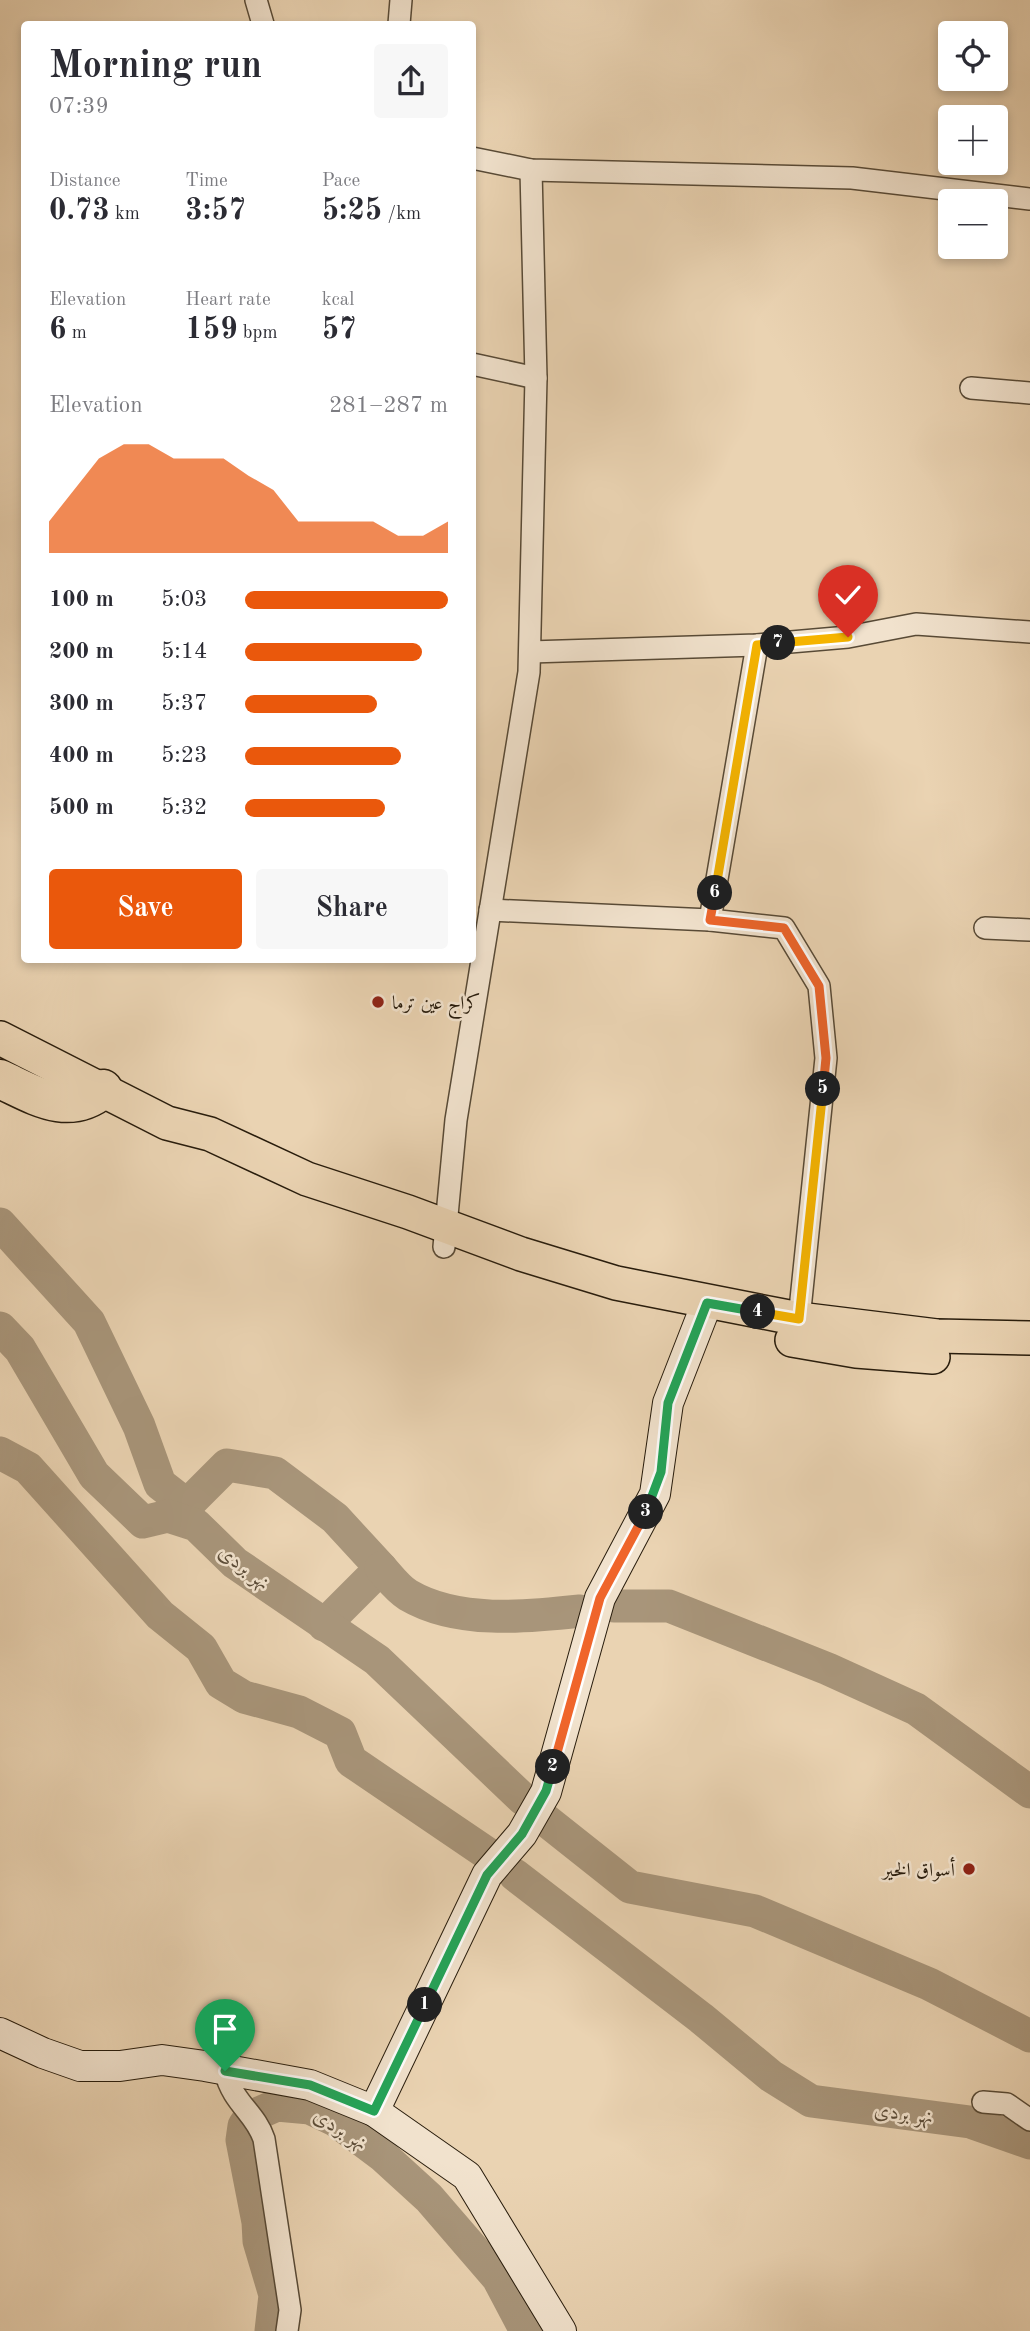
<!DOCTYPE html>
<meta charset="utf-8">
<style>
:root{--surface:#fff;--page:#f7f7f7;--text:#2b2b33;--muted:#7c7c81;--accent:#ea580c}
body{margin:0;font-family:"Old Standard TT",Amiri,serif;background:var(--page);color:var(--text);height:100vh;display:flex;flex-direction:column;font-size:26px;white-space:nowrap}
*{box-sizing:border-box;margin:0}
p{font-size:23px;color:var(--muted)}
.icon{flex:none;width:38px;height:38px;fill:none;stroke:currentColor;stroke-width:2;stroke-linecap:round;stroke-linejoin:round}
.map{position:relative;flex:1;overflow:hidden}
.details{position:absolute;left:21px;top:21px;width:455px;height:942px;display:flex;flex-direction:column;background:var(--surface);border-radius:7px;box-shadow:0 4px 10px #0003}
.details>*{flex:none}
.fabs{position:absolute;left:938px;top:21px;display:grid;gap:14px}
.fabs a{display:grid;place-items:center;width:70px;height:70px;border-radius:7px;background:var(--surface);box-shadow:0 4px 10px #0003;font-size:35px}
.pin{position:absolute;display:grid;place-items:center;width:60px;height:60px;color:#fff;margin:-72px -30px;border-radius:50% 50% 50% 0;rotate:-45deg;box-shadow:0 0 7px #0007}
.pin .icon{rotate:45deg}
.km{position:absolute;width:35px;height:35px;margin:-18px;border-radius:50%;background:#222;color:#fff;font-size:19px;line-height:35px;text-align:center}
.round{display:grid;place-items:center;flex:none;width:74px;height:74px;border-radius:7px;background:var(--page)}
.headline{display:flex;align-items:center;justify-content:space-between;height:119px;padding:0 28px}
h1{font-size:38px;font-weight:600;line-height:52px}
.stats{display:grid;grid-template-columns:repeat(3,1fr);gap:10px;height:119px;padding:7px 28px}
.stats div{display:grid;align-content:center}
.stats b{font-size:30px;font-weight:600}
.stats small{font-size:19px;font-weight:400}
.stats p{font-size:19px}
.chart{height:196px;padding:14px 28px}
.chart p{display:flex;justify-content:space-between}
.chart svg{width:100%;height:126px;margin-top:7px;fill:var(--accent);opacity:.7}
.cta{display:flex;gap:14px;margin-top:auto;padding:14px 28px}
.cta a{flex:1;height:80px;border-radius:7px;background:var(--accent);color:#fff;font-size:28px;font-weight:600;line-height:80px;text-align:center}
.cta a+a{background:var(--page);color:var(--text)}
ul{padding:0 28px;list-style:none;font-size:23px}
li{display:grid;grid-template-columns:112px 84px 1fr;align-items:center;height:52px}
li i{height:18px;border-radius:9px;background:var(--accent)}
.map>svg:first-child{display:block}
</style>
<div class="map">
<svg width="1030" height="2331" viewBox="0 0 1030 2331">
<rect width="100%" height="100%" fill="#ead3b2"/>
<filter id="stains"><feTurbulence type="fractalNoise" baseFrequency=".00286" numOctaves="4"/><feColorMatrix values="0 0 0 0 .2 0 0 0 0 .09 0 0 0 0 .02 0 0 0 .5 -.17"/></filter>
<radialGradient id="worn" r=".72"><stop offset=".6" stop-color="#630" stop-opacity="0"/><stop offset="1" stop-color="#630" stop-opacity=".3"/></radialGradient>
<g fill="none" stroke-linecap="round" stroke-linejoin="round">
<!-- river -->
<g stroke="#a8957a" stroke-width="33">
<path d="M0 1224 89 1322 139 1426 160 1484 187 1505 227 1465 275 1473 335 1518 381 1568 324 1625"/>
<path d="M0 1328 20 1349 94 1475 143 1522 168 1516 196 1525 235 1563 377 1660 523 1799"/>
<path d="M0 1453 28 1468 160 1615 201 1648 221 1683 244 1697 299 1712 340 1733 351 1761 488 1854"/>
<path d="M381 1568C389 1577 398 1589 408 1595 457 1624 526 1617 580 1611"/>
<path d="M614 1606H669L828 1669 916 1709 1030 1792"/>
<path d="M543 1818 630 1887 755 1911 929 1984 1030 2036"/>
<path d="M515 1875 701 2018 771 2076 811 2101 970 2122 1030 2143"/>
<path d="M271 2331 275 2295 259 2241 258 2222 242 2140 244 2126 250 2117 277 2105 310 2108 335 2120 383 2156 429 2198 498 2278 526 2331"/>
</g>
<defs>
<g id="street">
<path d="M256 0 263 24"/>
<path d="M399 24 401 0"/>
<path d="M472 158 531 170 852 178 1030 199"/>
<path d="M472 364 536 378"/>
<path d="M971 388 1030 393"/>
<path d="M530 652 757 645 848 637 916 624 1030 632"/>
<path d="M490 910 710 920 757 645"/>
<path d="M710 920 784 928 819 986 826 1058 799 1319"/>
<path d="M985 928 1030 930"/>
<path d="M444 1247 456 1120 529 672 536 378 531 170"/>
<path d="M225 2071C233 2104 255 2112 264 2139L287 2290 290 2310 287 2331"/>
<path d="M983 2102 1007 2104 1030 2120"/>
</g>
<g id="secondary">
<path d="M0 2033 43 2053 80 2066H120L162 2060 205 2066 310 2085 374 2111 467 2176 561 2331"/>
<path d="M374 2111 487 1875 522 1834 546 1792 600 1598 655 1494 668 1403 707 1303"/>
</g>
<g id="primary">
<path d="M0 1038 167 1123 210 1134 307 1179 408 1212 521 1254 616 1283 799 1319 937 1336 1030 1338"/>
<path d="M792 1340 856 1351 933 1357"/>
</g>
<path id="highway" d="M0 1079C35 1095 68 1118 103 1089"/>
</defs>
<!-- street casing -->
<use href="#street" stroke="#584a36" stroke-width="24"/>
<!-- secondary casing -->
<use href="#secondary" stroke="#281c0c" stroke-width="32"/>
<!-- primary casing -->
<use href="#primary" stroke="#281c0c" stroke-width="36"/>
<!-- highway casing -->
<use href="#highway" stroke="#281c0c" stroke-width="41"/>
<!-- street -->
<use href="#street" stroke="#f1e2cd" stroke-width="21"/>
<!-- secondary -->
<use href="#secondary" stroke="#f1e2cd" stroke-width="30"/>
<!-- primary -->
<use href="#primary" stroke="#ead3b2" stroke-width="33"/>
<!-- highway -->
<use href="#highway" stroke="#ead3b2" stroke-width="38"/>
</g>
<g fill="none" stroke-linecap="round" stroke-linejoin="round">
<defs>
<path id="split-1" d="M225 2071 310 2085 374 2111 425 2005"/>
<path id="split-2" d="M425 2005 487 1875 522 1834 546 1791 553 1767"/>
<path id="split-3" d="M553 1767 600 1598 646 1512"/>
<path id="split-4" d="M646 1512 661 1472 668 1403 707 1303 758 1312"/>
<path id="split-5" d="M758 1312 799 1319 823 1089"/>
<path id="split-6" d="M715 893 710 920 784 928 819 986 826 1058 823 1089"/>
<path id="split-7" d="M715 893 757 645 778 643"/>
<path id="split-8" d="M778 643 848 637"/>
</defs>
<!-- split-1 casing -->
<use href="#split-1" stroke="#fff" stroke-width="14"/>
<!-- split-2 casing -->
<use href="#split-2" stroke="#fff" stroke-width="14"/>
<!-- split-3 casing -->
<use href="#split-3" stroke="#fff" stroke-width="14"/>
<!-- split-4 casing -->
<use href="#split-4" stroke="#fff" stroke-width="14"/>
<!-- split-5 casing -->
<use href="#split-5" stroke="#fff" stroke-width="14"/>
<!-- split-6 casing -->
<use href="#split-6" stroke="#fff" stroke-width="14"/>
<!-- split-7 casing -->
<use href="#split-7" stroke="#fff" stroke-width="14"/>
<!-- split-8 casing -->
<use href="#split-8" stroke="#fff" stroke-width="14"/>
<!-- split-1 -->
<use href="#split-1" stroke="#22a559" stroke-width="9"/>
<!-- split-2 -->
<use href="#split-2" stroke="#22a559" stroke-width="9"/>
<!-- split-3 -->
<use href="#split-3" stroke="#f0652b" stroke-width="9"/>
<!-- split-4 -->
<use href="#split-4" stroke="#22a559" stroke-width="9"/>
<!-- split-5 -->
<use href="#split-5" stroke="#f5b400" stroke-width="9"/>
<!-- split-6 -->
<use href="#split-6" stroke="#f0652b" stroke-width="9"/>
<!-- split-7 -->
<use href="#split-7" stroke="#f5b400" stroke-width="9"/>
<!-- split-8 -->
<use href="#split-8" stroke="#f5b400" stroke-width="9"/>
</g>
<!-- markers -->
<g fill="#8f2418" stroke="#f1e2cd" stroke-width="2.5">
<circle cx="378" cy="1002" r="7"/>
<circle cx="969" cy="1869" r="7"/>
</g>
<g text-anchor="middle" stroke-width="5" stroke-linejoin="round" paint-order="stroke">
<!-- poi labels -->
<g font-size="19" fill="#281c0c" stroke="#f1e2cd" text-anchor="start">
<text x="392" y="1009">كراج عين ترما</text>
<text x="955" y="1876" text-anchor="end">أسواق الخير</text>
</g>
<!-- water labels -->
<g font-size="21" font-style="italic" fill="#5b4c38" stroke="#f1e2cd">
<text transform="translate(245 1567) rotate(38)" y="7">نهر بردى</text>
<text transform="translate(904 2113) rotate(7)" y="7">نهر بردى</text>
<text transform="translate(341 2129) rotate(32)" y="7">نهر بردى</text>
</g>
</g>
<rect width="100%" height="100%" filter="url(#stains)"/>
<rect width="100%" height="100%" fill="url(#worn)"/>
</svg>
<div class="fabs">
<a><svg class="icon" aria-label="locate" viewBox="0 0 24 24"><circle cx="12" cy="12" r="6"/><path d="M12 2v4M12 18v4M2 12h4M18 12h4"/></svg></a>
<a>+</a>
<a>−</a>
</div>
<div class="pin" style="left:225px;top:2071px;background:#1e9e55"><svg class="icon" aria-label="arrive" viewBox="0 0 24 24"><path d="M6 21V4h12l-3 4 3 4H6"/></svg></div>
<div class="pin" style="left:848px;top:637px;background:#d93025"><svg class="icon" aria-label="check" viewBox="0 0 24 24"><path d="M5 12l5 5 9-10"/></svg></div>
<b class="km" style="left:425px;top:2005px">1</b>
<b class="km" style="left:553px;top:1767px">2</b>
<b class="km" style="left:646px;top:1512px">3</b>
<b class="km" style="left:758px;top:1312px">4</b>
<b class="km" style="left:823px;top:1089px">5</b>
<b class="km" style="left:715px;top:893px">6</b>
<b class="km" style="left:778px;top:643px">7</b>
<section class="details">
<div class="headline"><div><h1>Morning run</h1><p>07:39</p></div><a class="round"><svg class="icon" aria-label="share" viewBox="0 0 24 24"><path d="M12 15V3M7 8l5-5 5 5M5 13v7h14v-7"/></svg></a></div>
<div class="stats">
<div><p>Distance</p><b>0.73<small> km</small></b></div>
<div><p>Time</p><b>3:57</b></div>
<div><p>Pace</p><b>5:25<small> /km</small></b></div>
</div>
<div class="stats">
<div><p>Elevation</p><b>6<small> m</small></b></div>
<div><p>Heart rate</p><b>159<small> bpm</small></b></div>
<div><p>kcal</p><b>57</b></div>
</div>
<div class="chart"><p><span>Elevation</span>281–287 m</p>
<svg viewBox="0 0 160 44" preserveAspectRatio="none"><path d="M0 44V33L10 22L20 11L30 6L40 6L50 11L60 11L70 11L80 17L90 22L100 33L110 33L120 33L130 33L140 38L150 38L160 33V44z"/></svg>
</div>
<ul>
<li><b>100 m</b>5:03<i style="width:100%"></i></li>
<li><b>200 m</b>5:14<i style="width:87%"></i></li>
<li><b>300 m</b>5:37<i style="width:65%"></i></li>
<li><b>400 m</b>5:23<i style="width:77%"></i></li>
<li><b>500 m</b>5:32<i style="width:69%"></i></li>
</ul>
<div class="cta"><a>Save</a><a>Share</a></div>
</section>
</div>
